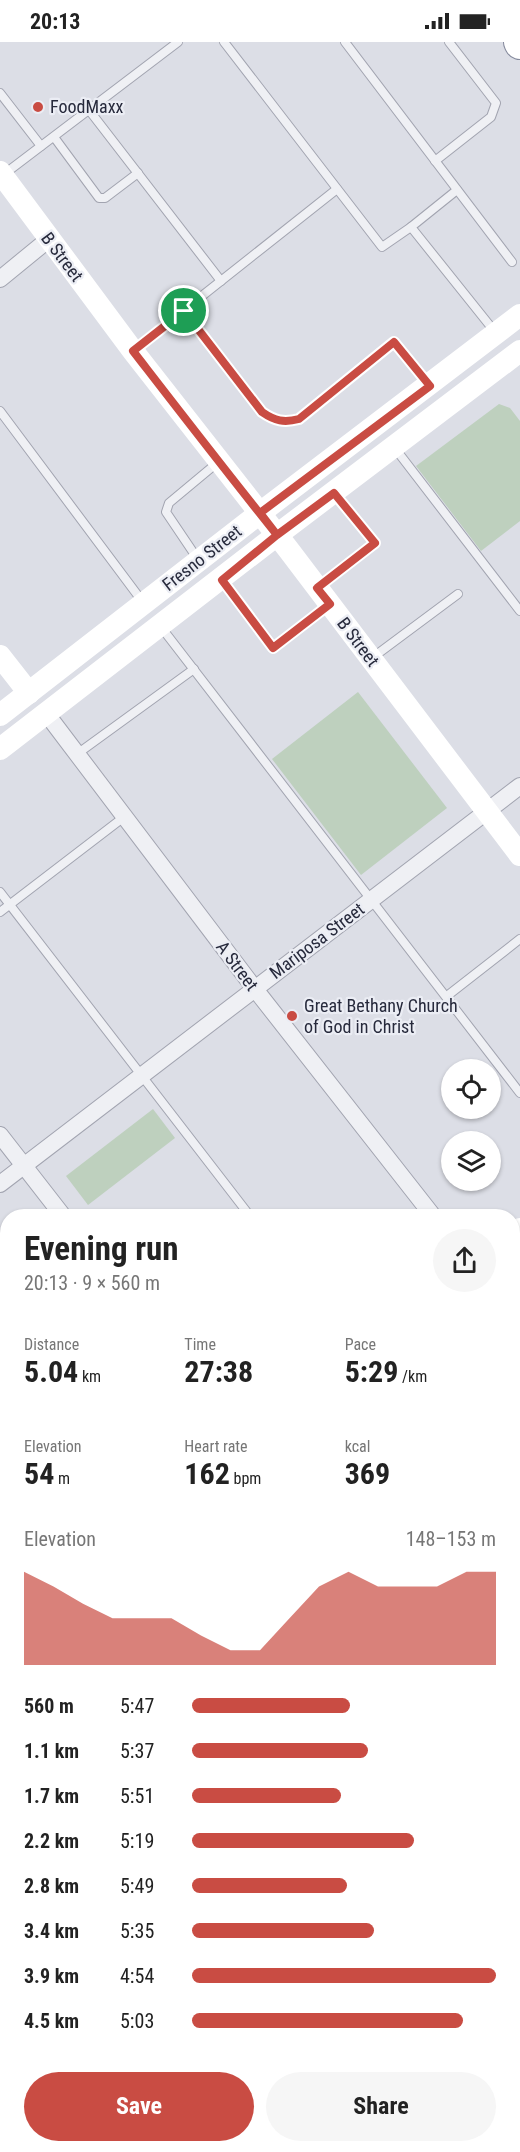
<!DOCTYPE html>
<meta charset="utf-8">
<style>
:root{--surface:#fff;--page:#f6f6f6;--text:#222;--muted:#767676;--accent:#c94c43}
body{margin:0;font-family:"Roboto Condensed",sans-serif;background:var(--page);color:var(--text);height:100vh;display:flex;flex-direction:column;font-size:22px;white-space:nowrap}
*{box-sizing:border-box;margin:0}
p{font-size:20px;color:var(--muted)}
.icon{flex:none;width:33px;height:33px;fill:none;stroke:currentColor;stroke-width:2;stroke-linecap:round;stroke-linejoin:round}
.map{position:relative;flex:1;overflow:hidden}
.panel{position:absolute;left:0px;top:1167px;width:520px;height:944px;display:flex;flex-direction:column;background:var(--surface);border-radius:24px 24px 0 0;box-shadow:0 2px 4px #0004}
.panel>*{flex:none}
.tools{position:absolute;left:441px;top:1017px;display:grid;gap:12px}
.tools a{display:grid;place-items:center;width:60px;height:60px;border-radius:50%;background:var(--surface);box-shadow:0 2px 4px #0004;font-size:30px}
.pin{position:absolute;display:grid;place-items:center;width:51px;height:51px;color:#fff;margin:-26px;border:3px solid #fff;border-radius:50%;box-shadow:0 2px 6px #0007}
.round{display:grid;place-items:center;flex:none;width:63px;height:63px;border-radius:32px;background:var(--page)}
.headline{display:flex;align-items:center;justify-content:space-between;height:102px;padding:0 24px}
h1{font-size:33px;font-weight:700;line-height:45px}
.metrics{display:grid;grid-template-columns:repeat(3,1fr);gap:9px;height:102px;padding:6px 24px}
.metrics div{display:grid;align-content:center}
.metrics b{font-size:30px;font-weight:700}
.metrics small{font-size:16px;font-weight:400}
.metrics p{font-size:16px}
.chart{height:168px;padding:12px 24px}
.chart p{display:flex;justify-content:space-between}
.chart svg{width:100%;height:108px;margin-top:6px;fill:var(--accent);opacity:.7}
.button{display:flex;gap:12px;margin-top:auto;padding:12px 24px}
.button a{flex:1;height:69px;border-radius:36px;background:var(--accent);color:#fff;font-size:24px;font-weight:700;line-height:69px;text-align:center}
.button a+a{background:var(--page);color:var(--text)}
ul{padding:0 24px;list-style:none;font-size:20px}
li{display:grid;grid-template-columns:96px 72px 1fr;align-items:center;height:45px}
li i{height:15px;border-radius:8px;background:var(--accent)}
.status{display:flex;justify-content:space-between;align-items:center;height:42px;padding:0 30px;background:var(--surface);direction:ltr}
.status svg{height:16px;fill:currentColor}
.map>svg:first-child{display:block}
</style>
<div class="status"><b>20:13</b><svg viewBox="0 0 49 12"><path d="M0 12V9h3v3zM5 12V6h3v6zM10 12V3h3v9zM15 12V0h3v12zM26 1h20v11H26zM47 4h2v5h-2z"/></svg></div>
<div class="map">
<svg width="520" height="2110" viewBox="0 0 520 2110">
<rect width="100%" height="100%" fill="#dcdee6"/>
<!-- green -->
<g fill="#bed0be">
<path d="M499 362 510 366 520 379V479L481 509 416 424Z"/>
<path d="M358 650 447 766 361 833 272 717Z"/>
<path d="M153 1067 175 1096 88 1163 66 1134Z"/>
</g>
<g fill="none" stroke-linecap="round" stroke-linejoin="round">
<defs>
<g id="lane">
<path d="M224 0 382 205 411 185"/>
<path d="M345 0 512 220"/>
<path d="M0 51 41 104"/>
<path d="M89 68 221 239"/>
<path d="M54 95 99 156H105L138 131"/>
<path d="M435 119 491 75 496 61 449 0"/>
<path d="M3 133 178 0"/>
<path d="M457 148 411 185 495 290"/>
<path d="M184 269 262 370C275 379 284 380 299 377L394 300 429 342"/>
<path d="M135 307 337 147"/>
<path d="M0 369 142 559"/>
<path d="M394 405 520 569"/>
<path d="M199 519 166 470 169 461 217 421"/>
<path d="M222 538 273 606 329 563"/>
<path d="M318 546 375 501 335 451"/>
<path d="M161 585 520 1051"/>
<path d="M372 616 458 552"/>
<path d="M77 712 194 627"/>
<path d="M0 850 250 1174"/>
<path d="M0 870 124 775"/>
<path d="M447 954 520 897"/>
<path d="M0 1330 8 1340"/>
<path d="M513 1521 520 1530"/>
<path d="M0 1910 8 1920"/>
<path d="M513 2000 520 2010"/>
<path d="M233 2103 238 2110"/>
</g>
<g id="street">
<path d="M0 237 49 197"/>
<path d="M46 671 255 947 433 1174"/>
<path d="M0 1093 63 1174"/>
<path d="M0 1142 520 744"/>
<path d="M513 1281 520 1290"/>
<path d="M513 1634 520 1629"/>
<path d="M513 1759 520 1768"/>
<path d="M0 2028 8 2022"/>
<path d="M513 2081 520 2075"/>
<path d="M405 2103 411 2110"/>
<path d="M475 2110 484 2103"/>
</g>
<path id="highway" d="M519 0 520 2"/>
</defs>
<!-- lane casing -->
<use href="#lane" stroke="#a2a4b0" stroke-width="10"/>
<!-- street casing -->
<use href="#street" stroke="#a2a4b0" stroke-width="18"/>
<!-- highway casing -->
<use href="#highway" stroke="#84899c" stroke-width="32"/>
<!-- lane -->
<use href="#lane" stroke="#eff0f4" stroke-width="8"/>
<!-- street -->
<use href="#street" stroke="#eff0f4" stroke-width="16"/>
<!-- secondary -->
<g stroke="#fff" stroke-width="22">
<path d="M0 130 133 309 288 507 520 813"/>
<path d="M0 614 29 651"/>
<path d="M0 673 260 471 520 273"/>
<path d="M0 707 277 493 520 309"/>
<path d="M513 1192 520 1187"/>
<path d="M0 1584 8 1578"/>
<path d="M0 2053 8 2063"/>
<path d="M38 2103 44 2110"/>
</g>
<!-- highway -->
<use href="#highway" stroke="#fff" stroke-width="30"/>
</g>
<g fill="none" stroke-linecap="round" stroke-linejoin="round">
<defs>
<path id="route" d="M184 269 133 309C181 371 228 432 277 493L222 538 273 606 330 562 317 546 375 501 334 451 277 493 260 471 430 344 394 300 299 377C284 381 275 379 262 370L184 269"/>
</defs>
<!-- route casing -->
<use href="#route" stroke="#fff" stroke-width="12"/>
<!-- route -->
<use href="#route" stroke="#c94c43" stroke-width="8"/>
</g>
<!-- markers -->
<g fill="#c94c43" stroke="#ebedf4" stroke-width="2">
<circle cx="38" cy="65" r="6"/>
<circle cx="292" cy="974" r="6"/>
</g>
<g text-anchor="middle" stroke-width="4.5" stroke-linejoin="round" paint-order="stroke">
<!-- poi labels -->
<g font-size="18" fill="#272a3c" stroke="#ebedf4" text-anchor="start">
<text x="50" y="71">FoodMaxx</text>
<text x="304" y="970">Great Bethany Church<tspan x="304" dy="21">of God in Christ</tspan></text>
</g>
<!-- street labels -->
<g font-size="18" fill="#272a3c" stroke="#ebedf4">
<text transform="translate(62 215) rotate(53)" y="6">B Street</text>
<text transform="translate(202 516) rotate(-38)" y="6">Fresno Street</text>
<text transform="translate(358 600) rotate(53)" y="6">B Street</text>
<text transform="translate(317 899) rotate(-37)" y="6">Mariposa Street</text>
<text transform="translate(237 924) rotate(53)" y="6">A Street</text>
</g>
</g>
</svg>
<div class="tools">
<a><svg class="icon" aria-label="locate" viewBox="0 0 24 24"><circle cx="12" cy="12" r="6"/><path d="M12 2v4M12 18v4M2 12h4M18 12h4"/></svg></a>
<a><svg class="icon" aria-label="layers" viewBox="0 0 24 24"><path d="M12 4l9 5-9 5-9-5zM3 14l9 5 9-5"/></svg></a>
</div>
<div class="pin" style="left:184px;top:269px;background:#1e9e55"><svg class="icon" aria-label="arrive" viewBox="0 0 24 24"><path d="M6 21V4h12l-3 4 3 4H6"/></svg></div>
<section class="panel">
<div class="headline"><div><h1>Evening run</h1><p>20:13 · 9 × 560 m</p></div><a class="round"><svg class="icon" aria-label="share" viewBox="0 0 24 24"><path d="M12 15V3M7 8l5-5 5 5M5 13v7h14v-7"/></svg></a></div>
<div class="metrics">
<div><p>Distance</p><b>5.04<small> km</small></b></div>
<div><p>Time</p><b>27:38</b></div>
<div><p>Pace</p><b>5:29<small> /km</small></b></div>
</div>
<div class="metrics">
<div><p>Elevation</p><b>54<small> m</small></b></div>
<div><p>Heart rate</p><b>162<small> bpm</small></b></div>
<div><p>kcal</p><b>369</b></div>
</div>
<div class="chart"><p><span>Elevation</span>148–153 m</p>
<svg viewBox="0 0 160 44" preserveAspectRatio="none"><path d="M0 44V6L10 12L20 19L30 25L40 25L50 25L60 32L70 38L80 38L90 25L100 12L110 6L120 12L130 12L140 12L150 6L160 6V44z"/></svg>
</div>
<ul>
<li><b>560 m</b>5:47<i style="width:52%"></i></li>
<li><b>1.1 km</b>5:37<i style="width:58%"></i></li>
<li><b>1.7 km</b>5:51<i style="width:49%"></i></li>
<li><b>2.2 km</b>5:19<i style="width:73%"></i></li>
<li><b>2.8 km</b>5:49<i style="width:51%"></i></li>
<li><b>3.4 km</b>5:35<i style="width:60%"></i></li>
<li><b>3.9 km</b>4:54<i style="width:100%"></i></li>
<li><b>4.5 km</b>5:03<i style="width:89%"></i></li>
</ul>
<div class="button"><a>Save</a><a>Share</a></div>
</section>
</div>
